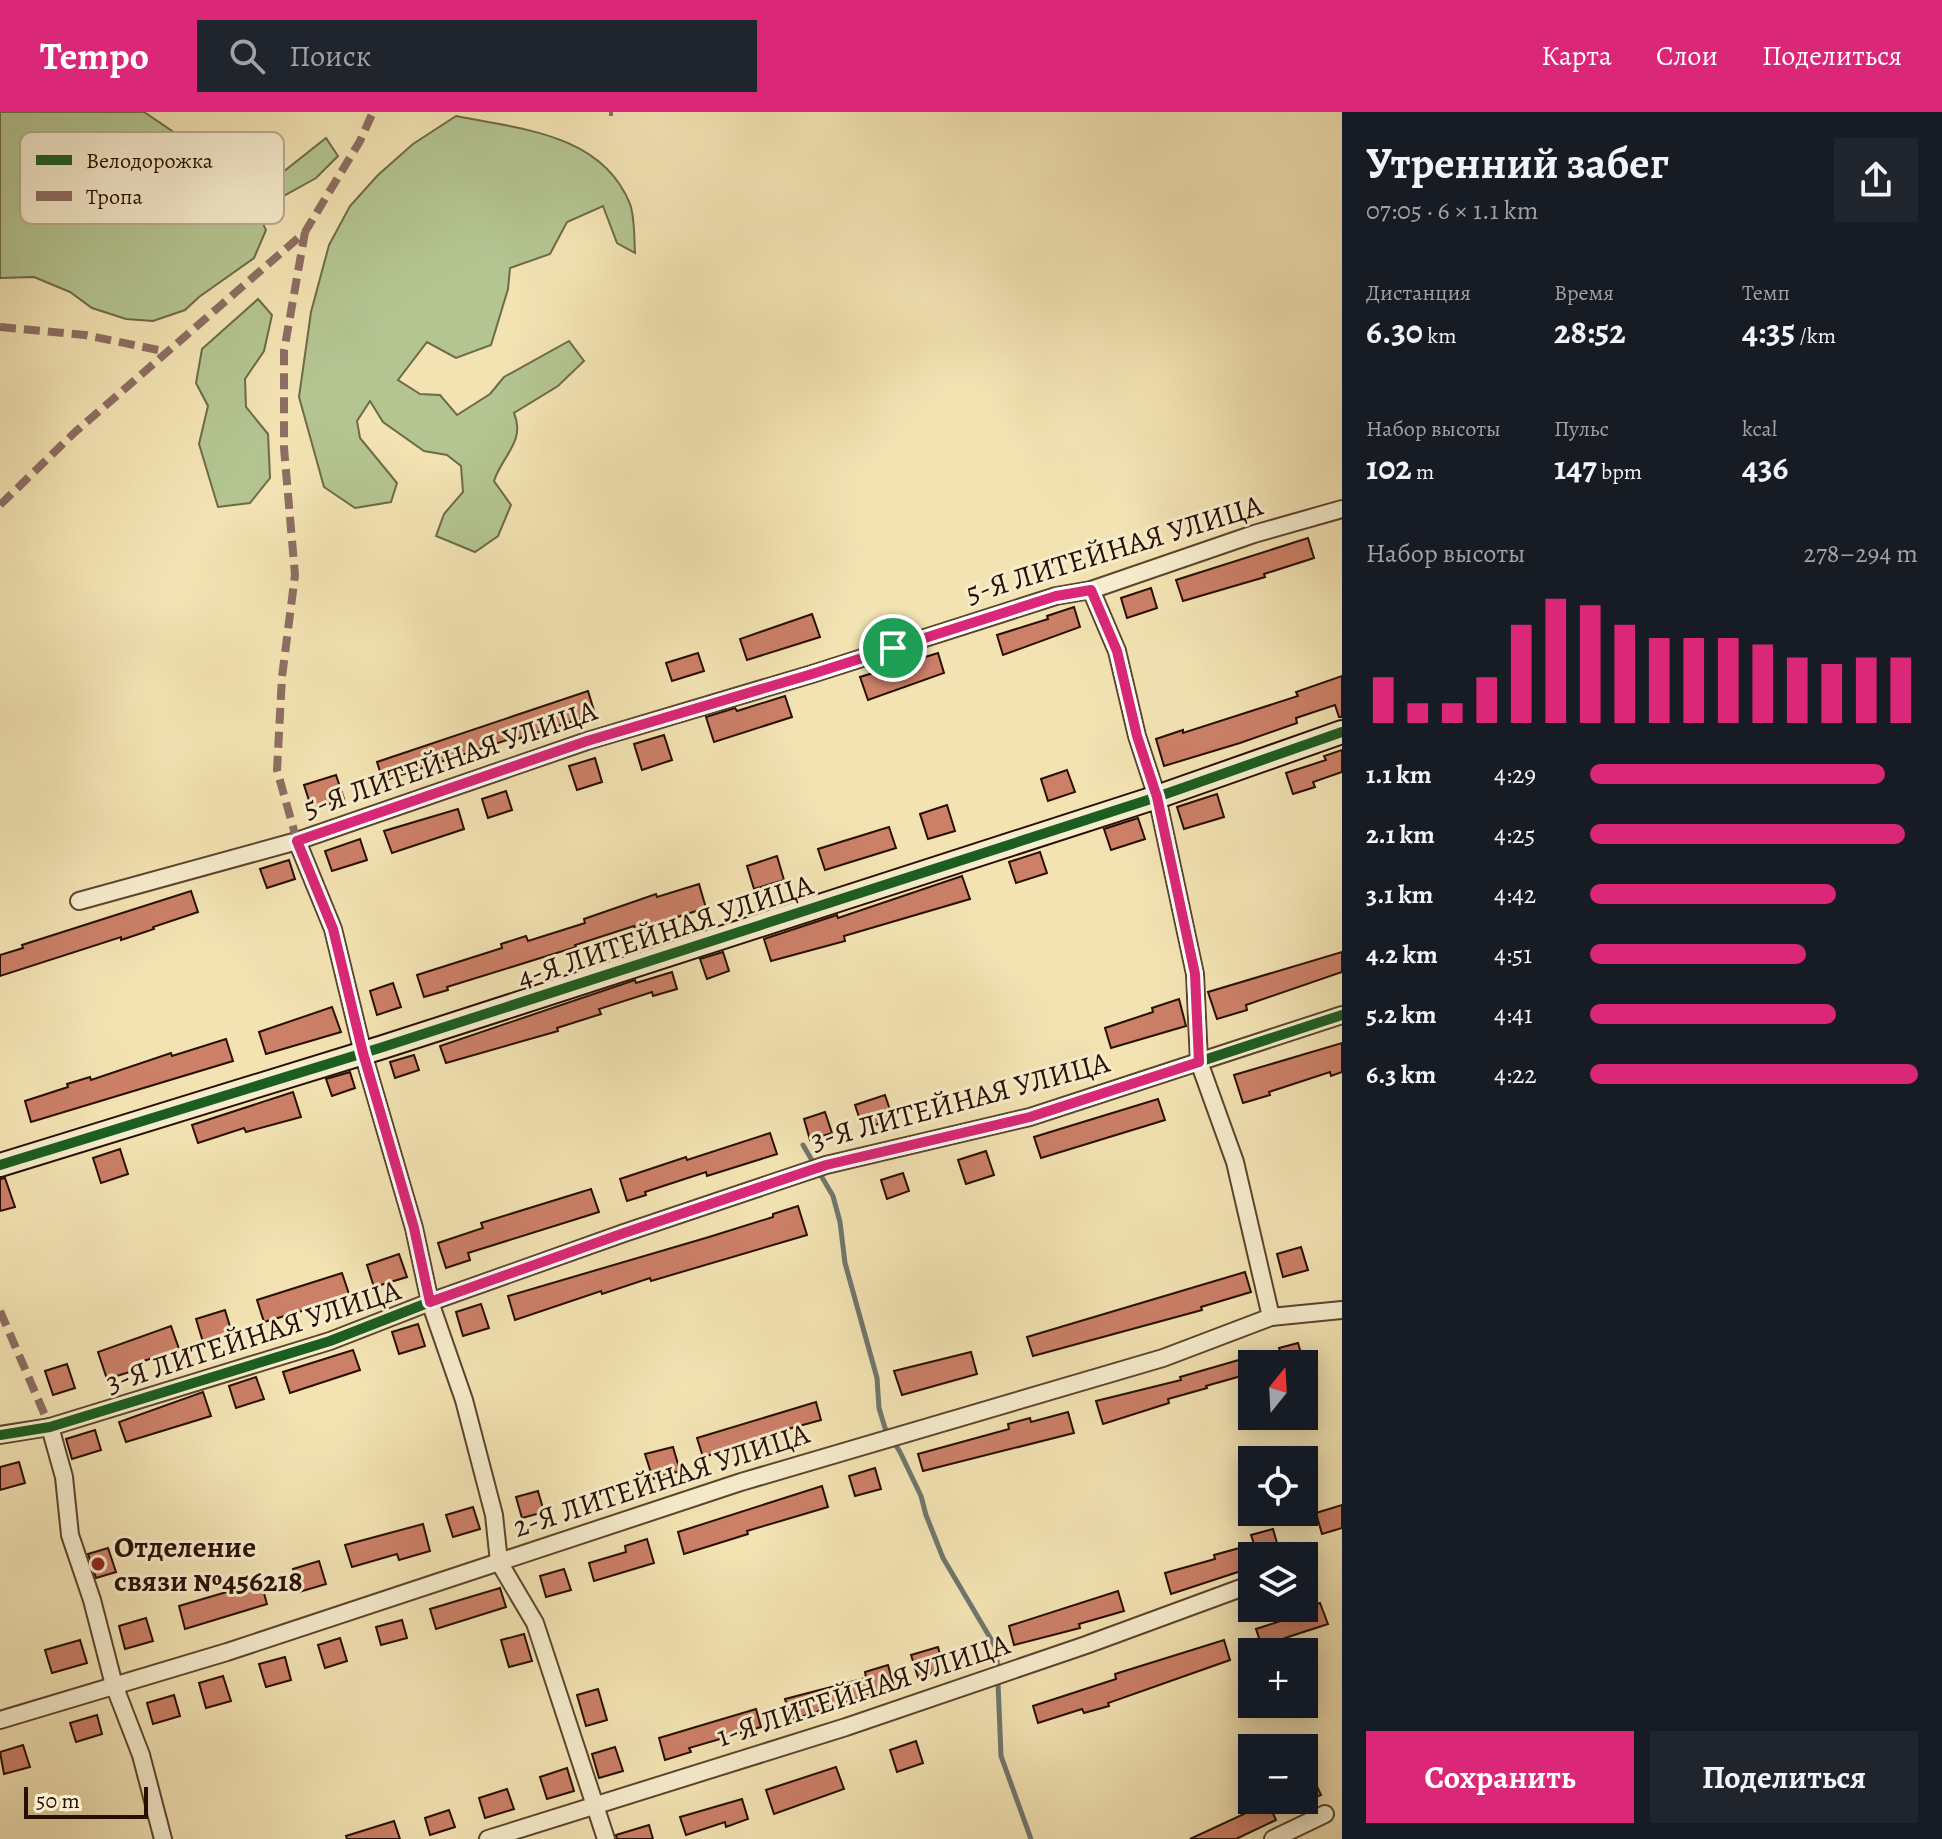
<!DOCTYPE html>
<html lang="ru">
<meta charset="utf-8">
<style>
:root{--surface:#171b24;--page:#20242c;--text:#f1f3f6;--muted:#9ea1a6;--accent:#db2777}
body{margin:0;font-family:Alegreya,serif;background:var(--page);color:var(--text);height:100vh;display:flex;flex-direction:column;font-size:30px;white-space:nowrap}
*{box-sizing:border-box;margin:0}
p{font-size:26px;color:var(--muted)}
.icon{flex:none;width:44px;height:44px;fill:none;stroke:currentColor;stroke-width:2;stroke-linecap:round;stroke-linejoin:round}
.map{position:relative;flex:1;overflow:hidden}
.panel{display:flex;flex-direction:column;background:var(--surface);width:600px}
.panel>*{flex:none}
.needle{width:52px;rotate:18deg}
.controls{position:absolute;left:1238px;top:1238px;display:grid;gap:16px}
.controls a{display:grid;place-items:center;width:80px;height:80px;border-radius:0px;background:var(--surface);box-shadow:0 4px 20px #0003;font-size:40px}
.scale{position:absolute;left:24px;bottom:20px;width:124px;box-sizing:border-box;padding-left:8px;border:4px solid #280f00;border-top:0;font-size:22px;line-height:28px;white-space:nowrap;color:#280f00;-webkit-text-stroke:6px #f7edce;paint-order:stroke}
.pin{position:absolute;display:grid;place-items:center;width:68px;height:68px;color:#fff;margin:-34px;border:4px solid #fff;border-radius:50%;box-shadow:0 2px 8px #0007}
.round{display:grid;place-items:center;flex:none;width:84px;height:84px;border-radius:0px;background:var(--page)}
.head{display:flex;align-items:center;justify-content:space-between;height:136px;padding:0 24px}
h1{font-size:44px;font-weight:700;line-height:60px}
.figures{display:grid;grid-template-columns:repeat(3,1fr);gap:12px;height:136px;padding:8px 24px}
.figures div{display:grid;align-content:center}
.figures b{font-size:34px;font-weight:700}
.figures small{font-size:22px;font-weight:400}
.figures p{font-size:22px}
.chart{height:224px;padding:16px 24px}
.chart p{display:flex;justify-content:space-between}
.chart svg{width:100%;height:144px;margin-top:8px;stroke:var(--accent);stroke-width:6}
.action{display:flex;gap:16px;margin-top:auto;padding:16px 24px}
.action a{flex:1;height:92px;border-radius:0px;background:var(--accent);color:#fff;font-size:32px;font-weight:700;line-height:92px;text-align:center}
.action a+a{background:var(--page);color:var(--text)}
ul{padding:0 24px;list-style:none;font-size:26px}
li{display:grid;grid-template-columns:128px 96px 1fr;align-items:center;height:60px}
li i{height:20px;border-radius:10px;background:var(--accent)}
header{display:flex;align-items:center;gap:48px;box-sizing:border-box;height:112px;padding:0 40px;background:var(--accent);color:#fff}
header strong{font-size:38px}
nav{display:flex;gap:44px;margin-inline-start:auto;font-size:28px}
.search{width:560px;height:72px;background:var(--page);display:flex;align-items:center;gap:20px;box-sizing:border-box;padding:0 28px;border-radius:0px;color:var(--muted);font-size:30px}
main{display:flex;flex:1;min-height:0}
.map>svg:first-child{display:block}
</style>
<header>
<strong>Tempo</strong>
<div class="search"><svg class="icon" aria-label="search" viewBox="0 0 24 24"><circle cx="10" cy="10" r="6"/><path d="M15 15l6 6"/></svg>Поиск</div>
<nav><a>Карта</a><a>Слои</a><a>Поделиться</a></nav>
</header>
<main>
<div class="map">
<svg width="1342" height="1727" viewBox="0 0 1342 1727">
<rect width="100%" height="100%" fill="#f3e3b3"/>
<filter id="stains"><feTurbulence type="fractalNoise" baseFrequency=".0025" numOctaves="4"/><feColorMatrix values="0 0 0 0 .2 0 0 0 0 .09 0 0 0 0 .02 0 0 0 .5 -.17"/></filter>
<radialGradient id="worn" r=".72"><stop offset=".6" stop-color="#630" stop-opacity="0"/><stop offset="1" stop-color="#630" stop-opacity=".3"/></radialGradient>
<!-- green -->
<g fill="#b4c591" stroke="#6e6a48" stroke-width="2">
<path d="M0 0H144L175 21 189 43 181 74 196 84 259 79 326 26 338 44 316 66 257 99 266 118 254 146 199 185 185 198 153 209 126 207 92 196 70 180 34 165 0 166Z"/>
<path d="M456 4C521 17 602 22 630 92 635 106 634 126 635 141L617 131 603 94 567 110 550 142 510 156 508 177 491 233 456 246 427 230 398 268 420 282 440 283 457 303 490 282 504 265 569 229 584 249 558 274 514 301C526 329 502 344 494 369L511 393 498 424 475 440 436 424 444 402 463 380 461 354 447 343 424 339 383 310 370 289 357 309 360 326 397 371 391 390 355 396 324 375 299 285 311 200 329 133 350 94 378 63 413 32Z"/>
<path d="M258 187 272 203 264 239 245 267 246 295 268 322 270 366 250 391 218 395 199 332 208 294 196 271 202 237Z"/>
</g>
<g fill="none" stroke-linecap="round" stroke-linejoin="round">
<!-- stream -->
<path stroke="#6f776d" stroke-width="5" d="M803 1033 833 1084 840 1110 845 1151 877 1266 879 1296 885 1316 900 1340 921 1384 926 1403 943 1446 995 1534 997 1546 1001 1644 1031 1727"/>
</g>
<!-- building -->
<g fill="#cc8068" stroke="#280f00" stroke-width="2">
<path d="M1308 426 1314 446 1264 462 1265 465 1183 489 1176 468Z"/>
<path d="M1151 476 1157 496 1127 506 1121 486Z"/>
<path d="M1074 495 1080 515 1003 543 997 523 1048 507 1047 504Z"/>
<path d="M812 502 820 525 747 548 740 527Z"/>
<path d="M698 541 704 559 672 569 666 551Z"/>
<path d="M938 541 944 561 868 588 860 565Z"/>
<path d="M1342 564V605H1339L1335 593 1296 606 1297 611 1240 631 1164 654 1156 627 1183 618V621L1298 584 1296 580Z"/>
<path d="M588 579 595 602 517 627 516 625 383 669 377 650Z"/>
<path d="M785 584 792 605 714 630 706 605 735 596 737 599Z"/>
<path d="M664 623 672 648 642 658 634 632Z"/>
<path d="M1342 638V660L1313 670 1315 675 1293 682 1286 661 1326 648 1324 644Z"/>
<path d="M595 646 602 670 577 678 569 654Z"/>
<path d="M1067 658 1075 680 1048 689 1041 667Z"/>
<path d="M336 663 344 687 312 698 304 673Z"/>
<path d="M506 679 512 698 488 706 482 687Z"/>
<path d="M1217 682 1224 705 1184 717 1177 695Z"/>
<path d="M947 693 955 719 928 727 920 702Z"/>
<path d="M458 697 464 717 392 741 384 719Z"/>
<path d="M1138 706 1145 727 1111 738 1104 717Z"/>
<path d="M889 715 896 736 825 758 818 737Z"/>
<path d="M360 727 367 748 332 759 325 739Z"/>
<path d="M1040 740 1047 761 1016 771 1009 750Z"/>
<path d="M777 744 784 768 754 777 747 754Z"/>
<path d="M289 748 295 767 267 776 260 757Z"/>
<path d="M962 764 970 787 844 824 845 829 771 849 764 827 837 803 838 806Z"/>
<path d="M699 772 706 796 636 818 634 814 575 833 576 835 447 875 448 878 424 885 417 863 502 836 501 832 526 824 528 829 585 811 584 807 656 782 657 785Z"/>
<path d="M191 779 198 800 153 815 154 817 121 828V825L0 864V843L23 836 22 833Z"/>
<path d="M723 840 729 859 707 867 700 847Z"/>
<path d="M1342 840V860L1246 893 1247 898 1217 907 1208 880Z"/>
<path d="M672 860 677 877 653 884 652 880 599 897 601 902 557 916 558 919 446 951 440 934 635 868 636 871Z"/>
<path d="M393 871 401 895 377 903 370 879Z"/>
<path d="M1179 887 1186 914 1111 936 1105 916 1153 900 1152 896Z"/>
<path d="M332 895 341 920 266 942 259 920Z"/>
<path d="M226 927 233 949 31 1010 25 989 68 975 67 972 90 965 91 968 171 941 172 944Z"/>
<path d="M1342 931V960L1331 964 1330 960 1269 980 1270 983 1243 991 1234 963Z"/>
<path d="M414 943 419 958 395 966 390 950Z"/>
<path d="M350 960 355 976 332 984 326 967Z"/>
<path d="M293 980 301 1005 246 1020 244 1016 198 1031 192 1013Z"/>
<path d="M885 983 893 1007 863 1017 855 993Z"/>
<path d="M1158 987 1165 1008 1041 1046 1034 1025Z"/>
<path d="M825 1000 832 1021 810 1028 804 1007Z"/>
<path d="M770 1021 777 1042 707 1064 706 1060 645 1080 646 1083 627 1089 620 1067 686 1045 687 1048Z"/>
<path d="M120 1037 128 1062 101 1071 93 1046Z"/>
<path d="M986 1039 994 1063 966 1072 958 1048Z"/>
<path d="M903 1061 909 1079 887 1087 881 1068Z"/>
<path d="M5 1066 15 1095 0 1099V1067Z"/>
<path d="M591 1077 599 1100 468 1141 470 1148 446 1156 438 1131 483 1116 481 1111Z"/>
<path d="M798 1094 807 1123 651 1169 650 1166 602 1182 601 1179 515 1208 508 1184 709 1125 773 1105V1102Z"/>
<path d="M1301 1135 1308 1158 1283 1165 1277 1142Z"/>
<path d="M399 1142 407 1165 374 1175 367 1153Z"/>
<path d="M1245 1160 1251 1180 1201 1195 1202 1198 1033 1244 1027 1225Z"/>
<path d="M342 1161 350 1185 264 1210 257 1188Z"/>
<path d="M481 1192 489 1216 463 1224 456 1200Z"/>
<path d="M225 1198 232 1221 203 1230 196 1207Z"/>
<path d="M418 1212 425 1234 399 1242 392 1220Z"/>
<path d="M171 1214 179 1237 135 1252 136 1258 107 1267 98 1240Z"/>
<path d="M1298 1231 1304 1252H1284L1279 1236Z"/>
<path d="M353 1238 360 1258 290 1281 283 1260Z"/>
<path d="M971 1240 977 1262 902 1283 894 1259Z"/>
<path d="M1249 1245 1252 1261 1206 1274 1207 1276 1168 1287 1169 1291 1103 1312 1096 1289 1181 1268 1180 1265Z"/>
<path d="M67 1252 75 1276 53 1283 45 1259Z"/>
<path d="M256 1265 264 1287 236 1296 229 1274Z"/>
<path d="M203 1280 211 1304 126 1330 119 1310Z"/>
<path d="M816 1290 821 1308 777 1320 778 1324 703 1345 697 1326Z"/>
<path d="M1068 1300 1074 1321 923 1359 918 1342 1009 1317 1008 1312 1030 1306 1031 1310Z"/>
<path d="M95 1318 101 1338 72 1347 66 1327Z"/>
<path d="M673 1335 680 1359 653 1367 645 1342Z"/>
<path d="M19 1350 25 1371 0 1378V1355Z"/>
<path d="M875 1356 881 1377 855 1384 849 1364Z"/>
<path d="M822 1374 828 1395 747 1419 748 1422 684 1442 678 1420Z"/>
<path d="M538 1379 544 1400 522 1406 516 1385Z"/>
<path d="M1342 1393V1416L1322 1422 1316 1401Z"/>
<path d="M473 1395 480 1417 453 1425 446 1403Z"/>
<path d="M423 1412 430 1439 399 1448 397 1442 352 1455 345 1433Z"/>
<path d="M1273 1417 1279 1438 1259 1444H1240L1244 1458 1171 1482 1165 1461 1215 1447 1214 1443 1254 1432 1251 1423Z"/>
<path d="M647 1427 654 1451 594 1469 589 1451 626 1440 625 1434Z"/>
<path d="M108 1436 116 1460 96 1466 88 1442Z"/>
<path d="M319 1449 326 1472 299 1480 293 1457Z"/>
<path d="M564 1457 571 1478 546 1485 540 1464Z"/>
<path d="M260 1467 267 1492 185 1517 179 1494 230 1479 229 1476Z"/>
<path d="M500 1476 506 1495 436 1517 430 1497Z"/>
<path d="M1118 1479 1124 1499 1079 1512 1080 1516 1014 1533 1009 1514Z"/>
<path d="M1320 1491 1328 1512 1285 1526 1286 1530 1263 1538 1256 1517 1299 1503 1297 1498Z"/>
<path d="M146 1506 153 1529 125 1537 119 1514Z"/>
<path d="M402 1508 407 1526 381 1533 376 1515Z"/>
<path d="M524 1522 532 1549 509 1555 501 1528Z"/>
<path d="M340 1526 347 1549 325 1556 318 1533Z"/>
<path d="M80 1528 87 1551 52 1561 45 1538Z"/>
<path d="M1224 1528 1230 1548 1108 1591 1109 1594 1084 1601 1082 1597 1038 1611 1033 1594 1116 1567 1115 1562Z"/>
<path d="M938 1535 944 1558 918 1565 911 1543Z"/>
<path d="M285 1545 291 1568 266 1575 259 1552Z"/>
<path d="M888 1553 894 1575 791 1608 785 1587 866 1566 865 1560Z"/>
<path d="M223 1564 231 1589 206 1596 199 1571Z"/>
<path d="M598 1577 607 1608 586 1614 577 1583Z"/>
<path d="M174 1583 180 1604 153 1612 147 1591Z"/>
<path d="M756 1597 761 1615 689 1636 691 1640 665 1648 659 1626Z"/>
<path d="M97 1603 102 1622 76 1630 70 1611Z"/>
<path d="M916 1629 923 1651 897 1660 890 1638Z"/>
<path d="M23 1633 30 1655 4 1662 0 1640Z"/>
<path d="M615 1635 623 1659 599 1666 592 1642Z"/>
<path d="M1304 1646 1321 1683 1304 1690Z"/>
<path d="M836 1655 844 1677 774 1702 766 1678Z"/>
<path d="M567 1656 574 1679 547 1687 540 1665Z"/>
<path d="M507 1677 514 1697 485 1706 479 1686Z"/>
<path d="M742 1687 748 1707 726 1715 725 1710 686 1723 680 1705Z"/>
<path d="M1253 1688H1267L1276 1708 1236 1727H1190L1244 1702 1240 1694Z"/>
<path d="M449 1698 455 1715 430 1723 425 1706Z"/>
<path d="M394 1709 400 1727H347L346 1724Z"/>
<path d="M649 1713 653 1727H617L616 1723Z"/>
</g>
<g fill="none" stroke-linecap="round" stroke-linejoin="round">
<defs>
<g id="street">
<path d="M1091 478 1117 539 1137 624 1157 685 1195 862 1199 950 1235 1050 1271 1205"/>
<path d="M297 729 333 817 363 941 414 1116 430 1190 464 1288 494 1403 499 1450 535 1511 606 1727"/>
<path d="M79 789 297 729 587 629 812 562 1056 484 1091 478 1254 422 1342 397"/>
<path d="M50 1315 64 1365 70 1423 92 1488 114 1573 141 1643 163 1727"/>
<path d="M0 1323 50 1315 330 1229 430 1190 624 1121 826 1053 1030 1005 1342 903"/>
<path d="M0 1608 227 1540 741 1370 1163 1246 1271 1205 1342 1198"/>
<path d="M488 1727 846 1615 1086 1533 1252 1472"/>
<path d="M1273 1727 1325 1702"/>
</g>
<path id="secondary" d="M0 1053 383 935 1157 685 1342 620"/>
</defs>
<!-- street casing -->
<use href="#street" stroke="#5b442d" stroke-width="20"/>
<!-- secondary casing -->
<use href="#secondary" stroke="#280f00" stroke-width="26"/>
<!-- street -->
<use href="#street" stroke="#f7edce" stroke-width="16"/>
<!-- secondary -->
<use href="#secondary" stroke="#f7edce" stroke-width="22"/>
<!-- quiet -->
<g stroke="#8d6e63" stroke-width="8" stroke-dasharray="16 8" stroke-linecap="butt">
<path d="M609 0H613"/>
<path d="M0 215 85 223 168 240"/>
<path d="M0 393 74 321 305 120 360 29 373 0"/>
<path d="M297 729 277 658 282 565 295 463 284 336V239L305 120"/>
<path d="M0 1199 50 1315"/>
</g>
<defs>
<g id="cycleway">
<path d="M0 1053 383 935 1157 685 1342 620"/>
<path d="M0 1323 50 1315 330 1229 430 1190 624 1121 826 1053 1030 1005 1342 903"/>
</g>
</defs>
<!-- cycleway casing -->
<use href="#cycleway" stroke="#f7edce" stroke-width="15"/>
<!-- cycleway -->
<use href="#cycleway" stroke="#1b5e20" stroke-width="10"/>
</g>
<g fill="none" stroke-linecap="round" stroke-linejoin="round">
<defs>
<path id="route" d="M1091 478 1117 539 1137 624 1157 685 1195 862 1199 950 1030 1005 826 1053 624 1121 430 1190 414 1116 363 941 333 817 297 729 587 629 812 562 1056 484Z"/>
</defs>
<!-- route casing -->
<use href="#route" stroke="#fff" stroke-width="16"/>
<!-- route -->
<use href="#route" stroke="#db2777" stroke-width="10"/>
</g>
<!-- markers -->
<circle fill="#8f2418" stroke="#f7edce" stroke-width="3" cx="98" cy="1452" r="8"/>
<g text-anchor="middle" stroke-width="6" stroke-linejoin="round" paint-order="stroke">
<!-- street labels -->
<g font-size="30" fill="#280f00" stroke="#f7edce">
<text transform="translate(1114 437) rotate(-17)" y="10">5-Я ЛИТЕЙНАЯ УЛИЦА</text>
<text transform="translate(450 647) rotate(-19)" y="10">5-Я ЛИТЕЙНАЯ УЛИЦА</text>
<text transform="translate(665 819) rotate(-18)" y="10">4-Я ЛИТЕЙНАЯ УЛИЦА</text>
<text transform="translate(960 989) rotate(-15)" y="10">3-Я ЛИТЕЙНАЯ УЛИЦА</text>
<text transform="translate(253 1224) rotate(-18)" y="10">3-Я ЛИТЕЙНАЯ УЛИЦА</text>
<text transform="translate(661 1368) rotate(-18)" y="10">2-Я ЛИТЕЙНАЯ УЛИЦА</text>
<text transform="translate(863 1578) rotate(-18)" y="10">1-Я ЛИТЕЙНАЯ УЛИЦА</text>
</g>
<!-- poi labels -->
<g font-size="30" font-weight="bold" fill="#280f00" stroke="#f7edce" text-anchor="start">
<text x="114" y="1445">Отделение<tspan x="114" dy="34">связи №456218</tspan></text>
</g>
</g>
<!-- legend -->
<rect x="20" y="20" width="264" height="92" rx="12" fill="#f7edce" stroke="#b9aa90" stroke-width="2"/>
<rect x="36" y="43" width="36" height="10" fill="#1b5e20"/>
<rect x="36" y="79" width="36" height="10" fill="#8d6e63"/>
<g font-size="22" fill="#280f00">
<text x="86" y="56">Велодорожка</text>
<text x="86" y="92">Тропа</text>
</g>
<rect width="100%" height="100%" filter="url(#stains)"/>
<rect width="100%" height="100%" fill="url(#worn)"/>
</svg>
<div class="controls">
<a><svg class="needle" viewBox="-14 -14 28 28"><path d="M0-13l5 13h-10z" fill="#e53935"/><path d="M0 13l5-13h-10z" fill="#9ea1a6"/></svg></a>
<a><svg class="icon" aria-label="locate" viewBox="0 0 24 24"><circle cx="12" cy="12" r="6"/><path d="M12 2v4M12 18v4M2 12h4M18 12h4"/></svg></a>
<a><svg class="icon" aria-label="layers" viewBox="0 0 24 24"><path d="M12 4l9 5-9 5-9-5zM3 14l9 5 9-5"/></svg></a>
<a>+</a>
<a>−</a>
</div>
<div class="scale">50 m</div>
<div class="pin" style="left:893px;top:536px;background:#1e9e55"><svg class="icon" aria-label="arrive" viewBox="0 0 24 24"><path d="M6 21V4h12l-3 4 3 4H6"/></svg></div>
</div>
<section class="panel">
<div class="head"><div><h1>Утренний забег</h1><p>07:05 · 6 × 1.1 km</p></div><a class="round"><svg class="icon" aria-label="share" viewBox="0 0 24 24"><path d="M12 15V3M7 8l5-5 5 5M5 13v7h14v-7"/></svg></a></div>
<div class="figures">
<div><p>Дистанция</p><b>6.30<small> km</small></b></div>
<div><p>Время</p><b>28:52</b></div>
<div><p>Темп</p><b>4:35<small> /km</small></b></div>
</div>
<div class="figures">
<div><p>Набор высоты</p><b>102<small> m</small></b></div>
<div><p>Пульс</p><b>147<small> bpm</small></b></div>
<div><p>kcal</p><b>436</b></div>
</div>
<div class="chart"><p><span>Набор высоты</span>278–294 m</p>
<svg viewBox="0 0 160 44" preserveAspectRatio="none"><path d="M5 44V30M15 44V38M25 44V38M35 44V30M45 44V14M55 44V6M65 44V8M75 44V14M85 44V18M95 44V18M105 44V18M115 44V20M125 44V24M135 44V26M145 44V24M155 44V24"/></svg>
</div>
<ul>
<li><b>1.1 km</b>4:29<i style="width:90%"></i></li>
<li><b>2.1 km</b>4:25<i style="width:96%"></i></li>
<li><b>3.1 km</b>4:42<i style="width:75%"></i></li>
<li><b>4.2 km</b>4:51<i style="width:66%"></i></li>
<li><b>5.2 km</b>4:41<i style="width:75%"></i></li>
<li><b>6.3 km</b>4:22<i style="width:100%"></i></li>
</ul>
<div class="action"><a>Сохранить</a><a>Поделиться</a></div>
</section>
</main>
